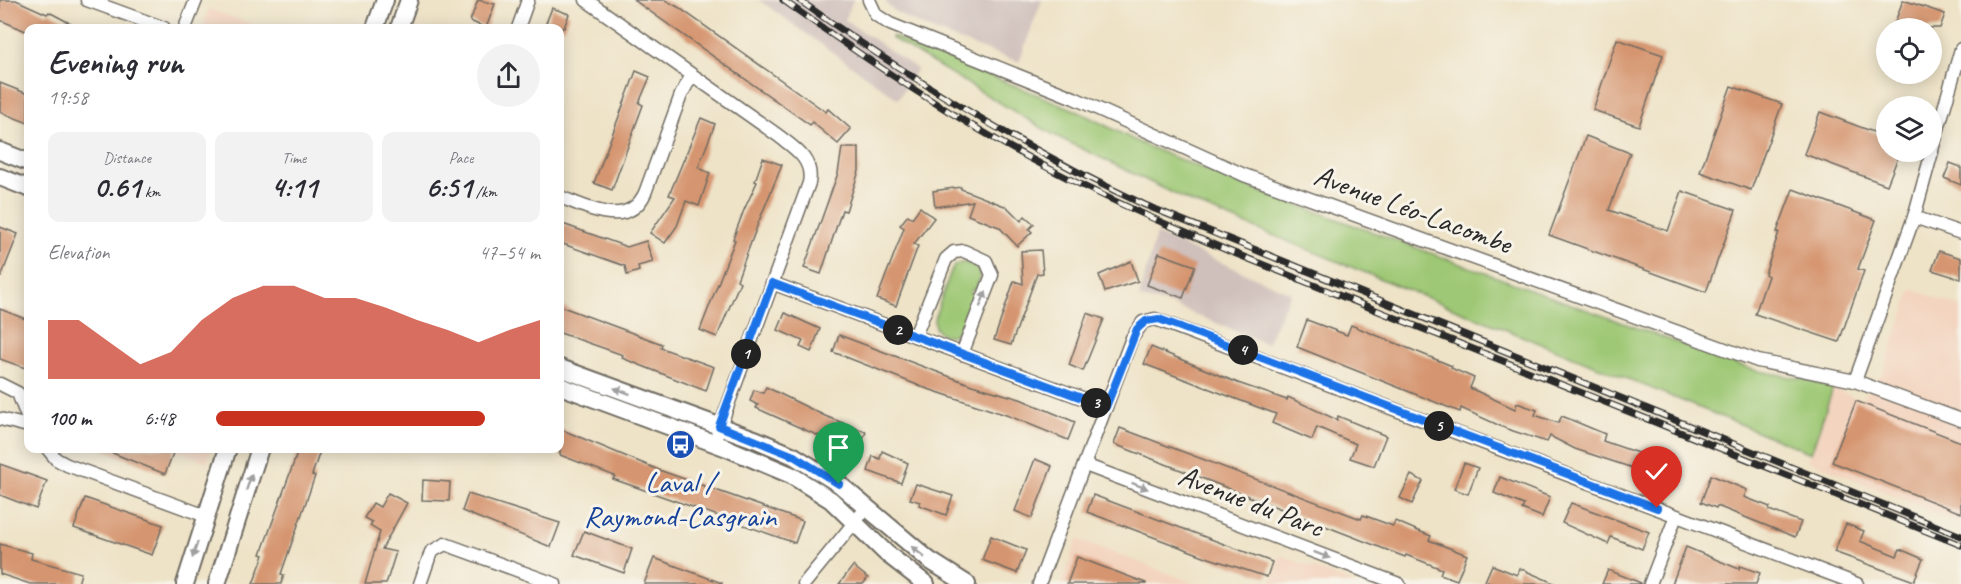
<!DOCTYPE html>
<meta charset="utf-8">
<style>
:root{--surface:#fff;--page:#f2f2f3;--text:#2b2b33;--muted:#7c7c81;--accent:#c8321e}
body{margin:0;font-family:Caveat,sans-serif;background:var(--page);color:var(--text);height:100vh;display:flex;flex-direction:column;font-size:22px;white-space:nowrap}
*{box-sizing:border-box;margin:0}
p{font-size:20px;color:var(--muted)}
.icon{flex:none;width:33px;height:33px;fill:none;stroke:currentColor;stroke-width:2;stroke-linecap:round;stroke-linejoin:round}
.map{position:relative;flex:1;overflow:hidden}
.side{position:absolute;left:24px;top:24px;width:540px;height:429px;display:flex;flex-direction:column;background:var(--surface);border-radius:12px;box-shadow:0 3px 15px #0003}
.side>*{flex:none}
.fabs{position:absolute;left:1876px;top:18px;display:grid;gap:12px}
.fabs a{display:grid;place-items:center;width:66px;height:66px;border-radius:50%;background:var(--surface);box-shadow:0 3px 15px #0003;font-size:30px}
.pin{position:absolute;display:grid;place-items:center;width:51px;height:51px;color:#fff;margin:-62px -26px;border-radius:50% 50% 50% 0;rotate:-45deg;box-shadow:0 0 6px #0007}
.pin .icon{rotate:45deg}
.km{position:absolute;width:30px;height:30px;margin:-15px;border-radius:50%;background:#222;color:#fff;font-size:16px;line-height:30px;text-align:center}
.round{display:grid;place-items:center;flex:none;width:63px;height:63px;border-radius:32px;background:var(--page)}
.headline{display:flex;align-items:center;justify-content:space-between;height:102px;padding:0 24px}
h1{font-size:33px;font-weight:600;line-height:45px}
.figures{display:grid;grid-template-columns:repeat(3,1fr);gap:9px;height:102px;padding:6px 24px}
.figures div{display:grid;align-content:center;border-radius:12px;background:var(--page);text-align:center}
.figures b{font-size:30px;font-weight:600}
.figures small{font-size:16px;font-weight:400}
.figures p{font-size:16px}
.chart{height:168px;padding:12px 24px}
.chart p{display:flex;justify-content:space-between}
.chart svg{width:100%;height:108px;margin-top:6px;fill:var(--accent);opacity:.7}
ul{padding:0 24px;list-style:none;font-size:20px}
li{display:grid;grid-template-columns:96px 72px 1fr;align-items:center;height:45px}
li i{height:15px;border-radius:8px;background:var(--accent)}
.map>svg:first-child{display:block}
</style>
<div class="map">
<svg width="1961" height="584" viewBox="0 0 1961 584">
<rect width="100%" height="100%" fill="#f7f3e8"/>
<filter id="ink" filterUnits="userSpaceOnUse"><feTurbulence type="fractalNoise" baseFrequency=".0167" numOctaves="2"/><feDisplacementMap in="SourceGraphic" scale="12" xChannelSelector="R" yChannelSelector="G"/><feConvolveMatrix kernelMatrix="1 2 1 2 8 2 1 2 1" color-interpolation-filters="sRGB"/></filter>
<filter id="wash" filterUnits="userSpaceOnUse"><feTurbulence type="fractalNoise" baseFrequency=".008" numOctaves="4" result="noise"/><feDisplacementMap in="SourceGraphic" scale="24" xChannelSelector="R" yChannelSelector="G"/><feGaussianBlur stdDeviation="1.35" result="paint"/><feColorMatrix in="noise" values="0 0 0 0 0 0 0 0 0 0 0 0 0 0 0 0 0 1.4 0 .05"/><feComposite in="paint" operator="in"/></filter>
<g filter="url(#wash)">
<rect width="100%" height="100%" fill="#eee3c7"/>
<!-- built -->
<g fill="#f3d4bf">
<path d="M209 9 262 28H202Z"/>
<path d="M1912 289 1961 307V523L1807 460 1833 388 1861 400 1883 372Z"/>
<path d="M173 449H211L207 462Z"/>
<path d="M1077 539 1197 584H1062Z"/>
<path d="M1281 555 1355 584H1271Z"/>
</g>
<!-- industrial -->
<g fill="#cfc0bb">
<path d="M759 0H853L845 20 917 69 898 99Z"/>
<path d="M885 0H1042L1019 62 939 33 906 18 889 7Z"/>
<path d="M1156 234 1291 293 1267 344 1167 303 1139 298Z"/>
</g>
<!-- green -->
<g fill="#9ec875" stroke="#647a50" stroke-width="1.5">
<path d="M892 36 1075 110 1140 143 1232 181 1753 370 1809 380 1833 388 1811 453 1193 203 1052 134 891 38Z"/>
<path d="M964 262 977 268 980 278 976 290 972 289 970 293 975 295C969 310 958 353 935 328L934 319 951 271 955 265Z"/>
</g>
<g id="blocks">
<!-- building -->
<g fill="#d59570">
<path d="M0 0H16L47 14 49 12 79 28H28V32L0 20Z"/>
<path d="M478 0 495 4 486 28 470 21Z"/>
<path d="M634 0H665L678 7 826 112 828 109 851 129 838 144 812 122 810 125Z"/>
<path d="M1903 0 1945 14 1940 28H1893Z"/>
<path d="M552 8 569 14 564 28H544Z"/>
<path d="M1617 39 1663 55 1639 126 1593 110Z"/>
<path d="M636 71 650 77 639 103 643 105 612 190 594 183Z"/>
<path d="M0 83 28 94V123L0 112Z"/>
<path d="M1731 86 1782 104 1751 190 1700 172Z"/>
<path d="M1820 112 1887 137V152H1900L1887 185 1804 154Z"/>
<path d="M701 118 715 124 698 168 710 173 699 206 686 201 677 226 665 243 650 233 675 197 669 195Z"/>
<path d="M1586 136 1630 153 1609 210 1668 231 1682 191 1736 210 1706 292 1549 235Z"/>
<path d="M842 148H859V171L846 211 842 210 821 274 804 268 838 173Z"/>
<path d="M763 158 782 165 759 221 737 280 740 282 717 337 700 330 735 240 733 239 744 210 757 182 755 181Z"/>
<path d="M1950 163 1961 167V185L1944 178Z"/>
<path d="M961 187V189L1007 207 1021 221 1025 216 1034 224 1029 229 1032 232 1017 246 999 227 968 215 973 201 935 207 933 191Z"/>
<path d="M1793 189 1876 220 1858 269 1864 271 1839 342 1755 314 1768 276 1765 274 1779 232H1777Z"/>
<path d="M920 207 934 218 914 244 918 246 896 306 877 299 904 228 900 225 908 215 912 218Z"/>
<path d="M560 223 627 247 646 241 653 262 638 266 639 271 627 275 625 266 560 243Z"/>
<path d="M0 227 18 234 1 277H0Z"/>
<path d="M1041 250 1043 273 1037 274 1011 345 994 340 1014 281 1023 284 1021 251Z"/>
<path d="M1939 251 1961 258V279L1932 270Z"/>
<path d="M1159 253 1195 266 1183 298 1147 285Z"/>
<path d="M1131 261 1138 281 1105 292 1099 275Z"/>
<path d="M560 306 662 344 661 348 714 367 706 391 622 358 623 355 560 333Z"/>
<path d="M0 309 28 320V369L0 359Z"/>
<path d="M785 313 820 329 811 352 800 347 803 341 778 330Z"/>
<path d="M1087 313 1104 319 1083 371 1069 365Z"/>
<path d="M1307 320 1347 335 1351 325 1452 366 1451 368 1474 378 1470 388 1515 409 1517 403 1537 410 1535 415 1558 423 1562 416 1605 434 1603 441 1641 454V456L1671 467 1664 486 1643 478 1645 472 1575 449 1550 436 1547 442 1507 429 1461 408 1460 412 1297 347Z"/>
<path d="M839 335 972 385 1020 399 1075 422 1068 440 1009 416 925 388 833 352Z"/>
<path d="M1151 347 1238 383 1287 400 1288 397 1337 420 1338 416 1386 436 1374 466 1350 458 1356 444 1317 427 1312 440 1272 423 1276 414 1144 364Z"/>
<path d="M766 387 825 416 866 432 857 453 756 408 758 405 750 401 754 390 763 393Z"/>
<path d="M1856 401 1961 442V513L1832 462Z"/>
<path d="M1120 428 1361 519 1363 515 1393 526 1395 521 1416 530 1431 536 1429 540 1467 555 1457 580 1440 574 1442 569 1406 555 1405 557 1114 444Z"/>
<path d="M560 429 659 470 803 521 795 543 613 479 615 476 560 455Z"/>
<path d="M100 448H175L165 474Z"/>
<path d="M299 448H321L312 475 315 476 281 574 284 575 281 584H253L264 555 261 554Z"/>
<path d="M882 451 908 463 901 483 868 471 873 456 880 459Z"/>
<path d="M1035 459 1052 466 1032 518 1015 511Z"/>
<path d="M1464 463 1478 468 1468 494 1454 489Z"/>
<path d="M0 464 47 481 36 509 0 495Z"/>
<path d="M1411 475 1423 481 1412 504 1400 498Z"/>
<path d="M1711 475 1747 490 1744 497 1770 507 1769 510 1801 522 1795 537 1717 506 1716 508 1701 502Z"/>
<path d="M1500 477 1550 497 1542 517 1522 509 1524 505 1494 493Z"/>
<path d="M423 480 450 482 449 501 422 500Z"/>
<path d="M916 484 953 496 946 515 919 505 920 502 910 499Z"/>
<path d="M388 493 407 503 382 549 396 552 386 584H365L380 532 370 526 372 522 364 518 373 503 380 507Z"/>
<path d="M468 494 560 523 551 547 462 511Z"/>
<path d="M1093 495 1272 562 1267 577 1209 558 1087 512Z"/>
<path d="M85 498 163 525 152 555 74 528Z"/>
<path d="M1571 503 1649 532 1642 549 1611 537 1608 544 1562 523Z"/>
<path d="M1846 524 1864 531 1860 541 1897 556 1900 549 1923 559 1914 581 1834 552Z"/>
<path d="M584 531 632 549 624 573 574 555Z"/>
<path d="M991 536 1026 550 1017 573 982 560Z"/>
<path d="M0 544 32 553 31 559 81 573 78 584H30L0 574Z"/>
<path d="M1686 547 1739 569 1740 566 1760 573 1756 584H1672Z"/>
<path d="M1077 557 1146 583V584H1067Z"/>
<path d="M654 558 722 583 721 584H644Z"/>
<path d="M1492 565 1517 575 1519 568 1556 584H1492L1485 581Z"/>
<path d="M853 566 868 578 863 584H839Z"/>
<path d="M1608 570 1641 583V584H1602Z"/>
</g>
</g>
</g>
<g filter="url(#ink)">
<use href="#blocks" fill-opacity="0" stroke="#6f6b62" stroke-width="1.5"/>
<g fill="none" stroke-linecap="round" stroke-linejoin="round">
<defs>
<g id="minor">
<path d="M87 0 164 28"/>
<path d="M586 0 776 134C793 147 814 159 809 183L714 443"/>
<path d="M869 0 876 15 890 24 1074 98 1244 175 1758 361 1855 381 1961 420"/>
<path d="M185 28 196 0"/>
<path d="M518 28 528 0"/>
<path d="M1932 150 1961 49"/>
<path d="M560 197C587 207 628 230 645 193L681 95 692 75"/>
<path d="M1914 217 1961 233"/>
<path d="M772 283 1106 407"/>
<path d="M915 336 946 259 954 252 964 251 986 261 992 275 962 354"/>
<path d="M1855 381 1914 217 1932 152"/>
<path d="M0 384 18 393 28 419"/>
<path d="M0 419 28 426"/>
<path d="M47 448 56 459 67 465 206 516"/>
<path d="M1085 465 1399 584"/>
<path d="M420 584 431 552 445 544 555 584"/>
<path d="M804 584 867 507"/>
<path d="M1039 584 1132 338 1143 322 1155 319 1857 584"/>
<path d="M1650 584 1676 516"/>
</g>
<g id="tertiary">
<path d="M375 28 385 0"/>
<path d="M399 28 409 0"/>
<path d="M0 151 28 162"/>
<path d="M0 177 28 188"/>
<path d="M560 368 757 440 794 456 839 484 929 560 967 584"/>
<path d="M560 386 727 448 791 475 831 500 886 553 926 584"/>
<path d="M185 584 228 448"/>
<path d="M217 584 260 448"/>
</g>
</defs>
<!-- minor casing -->
<use href="#minor" stroke="#6f6b62" stroke-width="15"/>
<!-- tertiary casing -->
<use href="#tertiary" stroke="#6f6b62" stroke-width="20"/>
<!-- minor -->
<use href="#minor" stroke="#fff" stroke-width="12"/>
<!-- tertiary -->
<use href="#tertiary" stroke="#fff" stroke-width="16"/>
<defs>
<g id="rail">
<path d="M783 0C870 62 957 121 1052 170 1109 200 1169 226 1229 251L1961 545"/>
<path d="M799 0C909 78 1022 148 1145 205L1961 536"/>
</g>
</defs>
<!-- rail casing -->
<use href="#rail" stroke="#2b2b2b" stroke-width="7"/>
<!-- rail -->
<use href="#rail" stroke="#f7f3e8" stroke-width="4.5" stroke-dasharray="14" stroke-linecap="butt"/>
</g>
<!-- one-way arrows -->
<defs><path id="oneway-solid" d="M-6-.8H1V-3.2L6.5 0L1 3.2V.8H-6Z" transform="scale(1.5)"/></defs>
<g fill="#a0a0a0">
<use href="#oneway-solid" transform="translate(983 299) rotate(-69)"/>
<use href="#oneway-solid" transform="translate(622 391) rotate(-160)"/>
<use href="#oneway-solid" transform="translate(249 482) rotate(-72)"/>
<use href="#oneway-solid" transform="translate(1140 486) rotate(21)"/>
<use href="#oneway-solid" transform="translate(195 550) rotate(108)"/>
<use href="#oneway-solid" transform="translate(918 552) rotate(-140)"/>
<use href="#oneway-solid" transform="translate(1322 555) rotate(21)"/>
</g>
</g>
<g fill="none" stroke-linecap="round" stroke-linejoin="round" filter="url(#ink)">
<defs>
<path id="route" d="M839 484 794 456 719 426 772 283 1106 407 1137 329 1146 321 1159 319 1657 508"/>
</defs>
<!-- route casing -->
<use href="#route" stroke="#fff" stroke-width="12"/>
<!-- route -->
<use href="#route" stroke="#1a73e8" stroke-width="8"/>
</g>
<!-- icons -->
<defs>
<symbol id="bus-disc" viewBox="-11 -11 22 22"><circle r="9.5" fill="#1a4fb4" stroke="#f7f3e8"/><path d="M-5-6H5V4H4V6H2V4H-2V6H-4V4H-5ZM-3.5-4V0h7V-4ZM-3.5 1.2v1.5H-2V1.2ZM2 1.2v1.5H3.5V1.2Z" fill="#fff"/></symbol>
</defs>
<g fill-rule="evenodd">
<use href="#bus-disc" x="664" y="428" width="33" height="33"/>
</g>
<g text-anchor="middle" stroke-width="6" stroke-linejoin="round" paint-order="stroke">
<!-- street labels -->
<g font-size="30" fill="#2b2b2b" stroke="#f7f3e8">
<text transform="translate(1413 209) rotate(20)" y="10">Avenue Léo-Lacombe</text>
<text transform="translate(1251 501) rotate(21)" y="10">Avenue du Parc</text>
</g>
<!-- transit labels -->
<g font-size="30" fill="#164399" stroke="#f7f3e8">
<text x="680" y="492">Laval /<tspan x="680" dy="34">Raymond-Casgrain</tspan></text>
</g>
</g>
</svg>
<div class="fabs">
<a><svg class="icon" aria-label="locate" viewBox="0 0 24 24"><circle cx="12" cy="12" r="6"/><path d="M12 2v4M12 18v4M2 12h4M18 12h4"/></svg></a>
<a><svg class="icon" aria-label="layers" viewBox="0 0 24 24"><path d="M12 4l9 5-9 5-9-5zM3 14l9 5 9-5"/></svg></a>
</div>
<div class="pin" style="left:839px;top:484px;background:#1e9e55"><svg class="icon" aria-label="arrive" viewBox="0 0 24 24"><path d="M6 21V4h12l-3 4 3 4H6"/></svg></div>
<div class="pin" style="left:1657px;top:508px;background:#d93025"><svg class="icon" aria-label="check" viewBox="0 0 24 24"><path d="M5 12l5 5 9-10"/></svg></div>
<b class="km" style="left:746px;top:354px">1</b>
<b class="km" style="left:898px;top:330px">2</b>
<b class="km" style="left:1096px;top:403px">3</b>
<b class="km" style="left:1243px;top:350px">4</b>
<b class="km" style="left:1439px;top:426px">5</b>
<section class="side">
<div class="headline"><div><h1>Evening run</h1><p>19:58</p></div><a class="round"><svg class="icon" aria-label="share" viewBox="0 0 24 24"><path d="M12 15V3M7 8l5-5 5 5M5 13v7h14v-7"/></svg></a></div>
<div class="figures">
<div><p>Distance</p><b>0.61<small> km</small></b></div>
<div><p>Time</p><b>4:11</b></div>
<div><p>Pace</p><b>6:51<small> /km</small></b></div>
</div>
<div class="chart"><p><span>Elevation</span>47–54 m</p>
<svg viewBox="0 0 160 44" preserveAspectRatio="none"><path d="M0 44V20L10 20L20 29L30 38L40 33L50 20L60 11L70 6L80 6L90 11L100 11L110 15L120 20L130 24L140 29L150 24L160 20V44z"/></svg>
</div>
<ul>
<li><b>100 m</b>6:48<i style="width:83%"></i></li>
</ul>
</section>
</div>
